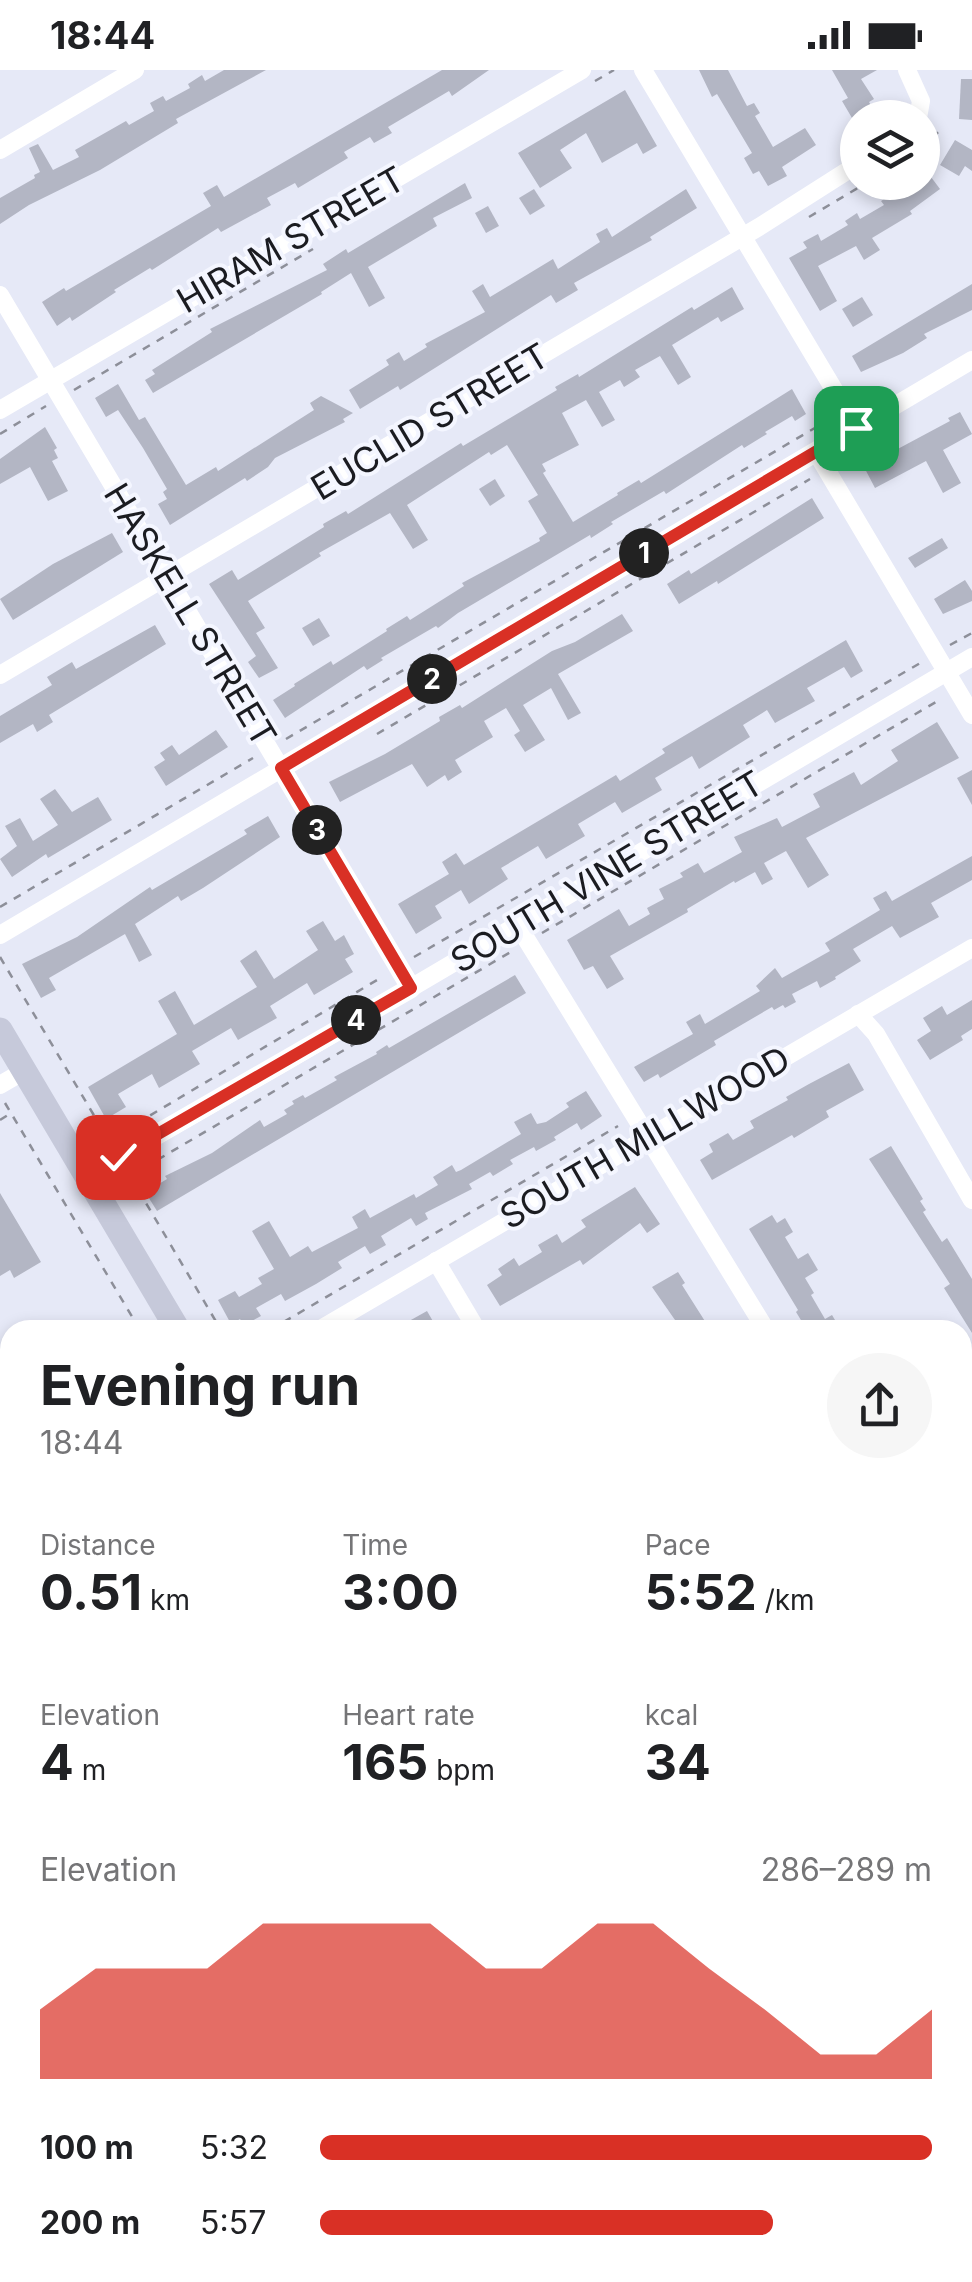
<!DOCTYPE html>
<meta charset="utf-8">
<style>
:root{--surface:#fff;--page:#f6f6f6;--text:#202124;--muted:#757577;--accent:#d93025}
body{margin:0;font-family:Inter,sans-serif;background:var(--page);color:var(--text);height:100vh;display:flex;flex-direction:column;font-size:38px;white-space:nowrap}
*{box-sizing:border-box;margin:0}
p{font-size:32px;color:var(--muted)}
.icon{flex:none;width:55px;height:55px;fill:none;stroke:currentColor;stroke-width:2;stroke-linecap:round;stroke-linejoin:round}
.map{position:relative;flex:1;overflow:hidden}
.side{position:absolute;left:0px;top:1250px;width:972px;height:962px;display:flex;flex-direction:column;background:var(--surface);border-radius:30px 30px 0 0;box-shadow:0 5px 15px #0003}
.side>*{flex:none}
.controls{position:absolute;left:840px;top:30px;display:grid;gap:20px}
.controls a{display:grid;place-items:center;width:100px;height:100px;border-radius:50%;background:var(--surface);box-shadow:0 5px 15px #0003;font-size:50px}
.pin{position:absolute;display:grid;place-items:center;width:85px;height:85px;color:#fff;margin:-42px;border-radius:20px;box-shadow:0 5px 15px #0006}
.km{position:absolute;width:50px;height:50px;margin:-25px;border-radius:50%;background:#222;color:#fff;font-size:28px;line-height:50px;text-align:center}
.round{display:grid;place-items:center;flex:none;width:105px;height:105px;border-radius:52px;background:var(--page)}
.headline{display:flex;align-items:center;justify-content:space-between;height:170px;padding:0 40px}
h1{font-size:55px;font-weight:700;line-height:75px}
.metrics{display:grid;grid-template-columns:repeat(3,1fr);gap:15px;height:170px;padding:10px 40px}
.metrics div{display:grid;align-content:center}
.metrics b{font-size:50px;font-weight:700}
.metrics small{font-size:28px;font-weight:400}
.metrics p{font-size:28px}
.chart{height:280px;padding:20px 40px}
.chart p{display:flex;justify-content:space-between}
.chart svg{width:100%;height:180px;margin-top:10px;fill:var(--accent);opacity:.7}
ul{padding:0 40px;list-style:none;font-size:32px}
li{display:grid;grid-template-columns:160px 120px 1fr;align-items:center;height:75px}
li i{height:25px;border-radius:12px;background:var(--accent)}
.status{display:flex;justify-content:space-between;align-items:center;height:70px;padding:0 50px;background:var(--surface);direction:ltr}
.status svg{height:28px;fill:currentColor}
.map>svg:first-child{display:block}
</style>
<div class="status"><b>18:44</b><svg viewBox="0 0 49 12"><path d="M0 12V9h3v3zM5 12V6h3v6zM10 12V3h3v9zM15 12V0h3v12zM26 1h20v11H26zM47 4h2v5h-2z"/></svg></div>
<div class="map">
<svg width="972" height="2212" viewBox="0 0 972 2212">
<rect width="100%" height="100%" fill="#e6e9f7"/>
<!-- green -->
<g fill="#b7bede">
<path d="M10 1408V1467L0 1450V1414Z"/>
<path d="M0 1611 10 1624V1730L0 1743 3 1677Z"/>
</g>
<!-- building -->
<g fill="#b3b6c4">
<path d="M224 0H266L176 49 178 53 100 100 29 135 0 154V128L35 108 34 105 40 102 29 78 38 74 53 100 79 87 75 80 126 51 129 55 154 41 150 33 163 26 166 31 190 18 188 14 202 5 205 11Z"/>
<path d="M442 0H489L452 26 449 21 388 57 392 63 374 73 370 67 344 82 348 88 298 118 295 113 267 128 271 135 221 162 218 158 152 200 150 198 114 220 116 222 72 251 70 247 57 256 42 232 64 218 66 221 211 136 203 123 217 115 224 127Z"/>
<path d="M699 0H728L747 36 754 33 760 43 755 46 773 77 805 58 816 75 782 97 787 106 768 116 759 101 753 104 744 88 752 83 717 24 712 27Z"/>
<path d="M832 0H877L861 9 874 29 869 32 878 48H852L842 31 848 28Z"/>
<path d="M961 9H972V50L959 49Z"/>
<path d="M625 20 657 76 643 84 637 73 602 93 586 63 560 80 572 98 540 118 518 83Z"/>
<path d="M955 70 972 80V101L965 96 959 106 940 95Z"/>
<path d="M922 95 940 119 910 141 912 144 872 168 880 180 864 190 856 176 818 196 837 231 820 241 789 188 807 178 803 172 818 164 821 171 848 155 845 151 857 143 860 149 884 135 881 131 912 112H922Z"/>
<path d="M465 113 472 128 433 148 437 156 368 197 385 228 369 237 351 203 321 222 322 224 153 323 145 310 155 304 152 300 212 262 210 259 327 200 323 194 346 179 348 183Z"/>
<path d="M534 119 545 136 530 145 519 128Z"/>
<path d="M686 119 697 138 650 167 652 170 574 213 578 220 556 233 551 225 400 320 398 316 360 339 349 320 389 295 386 290 399 282 404 291 427 277 425 274 485 242 472 221 483 214 490 227 553 189 558 199 600 172 596 164 607 158 612 167Z"/>
<path d="M488 136 499 156 486 163 475 143Z"/>
<path d="M972 214V240L924 264 927 268 903 283 861 302 852 286Z"/>
<path d="M732 217 744 239 721 252 718 247 672 275 691 307 678 315 660 286 635 300 640 307 624 317 620 310 599 322 615 350 602 357 586 330 562 343 579 375 542 394 546 401 543 403 573 452 618 425 617 423 639 410 641 413 792 319 806 344 795 351 792 346 765 362 767 364 744 378 742 375 666 424 664 421 611 452 613 454 591 468 590 465 458 543 438 558 436 556 381 588 383 590 367 600 364 596 285 648 273 630 295 616 294 614 331 591 333 595 387 561 386 559 407 546 410 550 464 516 462 513 540 471 539 468 547 463 528 431 538 425 507 375 491 385 489 382 407 435 428 470 413 479 390 443 319 483 321 486 248 531 265 558 256 563 278 598 259 608 248 592 256 586 209 514 232 500 238 510 324 457 323 454 346 441 348 444 461 373 463 376 557 320 555 317 578 304 579 307 692 237 694 240Z"/>
<path d="M862 227 873 245 853 257 842 239Z"/>
<path d="M118 314 139 350 145 347 186 415 216 397 218 401 314 340 310 333 321 326 353 343 343 349 345 352 275 388 268 397 247 411 245 408 170 455 158 434 167 429 163 422 167 419 143 378 118 340 106 347 95 328Z"/>
<path d="M960 342 972 364 943 380 961 413 943 423 926 391 875 418 864 397 950 351 948 348Z"/>
<path d="M45 357 57 378 54 380 58 388 52 391 68 421 48 431 30 397 0 414V389Z"/>
<path d="M495 409 505 426 490 436 479 419Z"/>
<path d="M812 428 824 448 718 514 717 511 679 534 667 514 689 500 691 504Z"/>
<path d="M112 463 123 482 13 550 0 529 53 494Z"/>
<path d="M942 468 948 478 915 498 908 488Z"/>
<path d="M965 510 972 521V531L943 544 934 529Z"/>
<path d="M622 544 633 561 558 604 581 643 568 650 551 618 523 635 545 670 525 682 514 665 520 661 506 638 484 651 493 667 455 690 462 702 448 711 445 705 427 717 412 694 340 732 329 712 385 684 440 651 439 647 460 635 462 638 552 581 575 572Z"/>
<path d="M319 548 330 566 313 576 302 558Z"/>
<path d="M155 555 166 574 49 645 53 652 37 662 33 654 0 673V646L52 615 47 607 72 592 76 599Z"/>
<path d="M846 570 863 601 851 608 844 597 807 618 815 631 775 653 767 640 743 655 750 667 699 699 692 686 655 708 662 720 622 743 615 732 578 754 585 766 546 789 538 776 501 798 508 809 469 834 461 820 435 836 442 848 416 864 398 834 449 804 442 792 456 783 464 795 616 705 620 711 665 683 662 679Z"/>
<path d="M937 652 959 688 806 768 829 805 808 818 786 781 764 793 773 809 762 815 755 802 735 813 734 811 687 839 688 842 610 886 624 909 607 919 593 896 584 900 567 870 619 839 629 856 650 844 647 838 664 829 659 819 683 807 680 803 698 793 704 803 742 782 734 767 777 748 782 757 820 737 813 724 854 702 861 715 898 691 891 680Z"/>
<path d="M216 660 228 677 166 716 154 697 165 690 160 683 172 675 179 685Z"/>
<path d="M972 700V735L957 708Z"/>
<path d="M55 719 72 742 98 727 112 750 48 788 46 784 12 807 0 789 17 776 5 756 20 748 33 771 58 755 40 729Z"/>
<path d="M268 746 280 767 203 818 181 831 178 826 135 854 152 885 139 892 125 864 49 908 56 920 41 928 22 894 77 867 150 817 152 820 247 764 244 760Z"/>
<path d="M972 786V810L931 833 939 847 900 868 892 856 853 879 861 891 835 907 836 909 820 918 817 911 792 924 796 932 785 938 783 935 774 940 772 937 714 971 716 975 660 1008 658 1004 644 1012 634 997 693 964 686 952 700 944 705 954 760 921 756 916 775 898 782 908 830 881 825 873 880 840 873 828 886 821 892 831Z"/>
<path d="M323 851 335 871 344 865 354 884 345 889 353 902 314 925 307 913 270 936 277 948 238 970 231 958 192 981 200 994 159 1018 152 1004 118 1024 126 1037 106 1049 88 1017 177 964 158 931 175 921 194 955 257 917 240 891 256 880 274 909 318 880 306 861Z"/>
<path d="M515 905 526 923 157 1141 147 1125 159 1118 157 1115 167 1109 165 1106 212 1083 260 1050 264 1057 287 1044 284 1040 294 1034 292 1031 303 1025 305 1028 337 1010 334 1007 377 984 376 982 387 975 389 978Z"/>
<path d="M972 930V959L961 966 963 970 930 990 917 970 931 961 923 948 942 936 947 945Z"/>
<path d="M849 993 864 1020 826 1041 829 1047 794 1068 792 1065 712 1110 700 1090 713 1082 709 1074 728 1063 733 1070 754 1058 750 1051 788 1030 786 1027 809 1014Z"/>
<path d="M586 1021 602 1046 581 1060 577 1053 554 1067 556 1070 536 1081 534 1077 510 1090 513 1094 493 1106 490 1102 469 1114 472 1119 425 1143 428 1149 416 1156 411 1148 381 1166 386 1175 370 1184 365 1176 338 1192 342 1198 316 1214 285 1231 281 1224 256 1238 261 1246 244 1255 240 1249 231 1254 218 1230 235 1221 239 1227 262 1214 258 1208 274 1199 252 1161 269 1151 290 1187 308 1176 312 1182 358 1158 352 1147 365 1139 370 1148 414 1124 416 1128 438 1115 433 1107 452 1095 456 1102 461 1100 521 1064 514 1052 531 1043 537 1054 546 1052 569 1037 566 1033Z"/>
<path d="M891 1076 923 1129 920 1131 926 1140 923 1142 942 1172 947 1168 972 1209V1263L944 1218 950 1214 869 1089Z"/>
<path d="M635 1117 660 1154 647 1163 640 1153 583 1195 580 1190 500 1236 487 1215 502 1205 498 1199 514 1188 519 1196 542 1182 538 1175 557 1164 562 1173 586 1157 581 1150Z"/>
<path d="M0 1123 41 1192 14 1208 10 1200 0 1206Z"/>
<path d="M772 1145 777 1153 785 1148 793 1162 785 1167 798 1189 808 1183 818 1200 805 1208 814 1223 811 1225 825 1249 832 1245 841 1260H807L796 1242 798 1240 749 1159Z"/>
<path d="M678 1202 685 1213 682 1215 708 1256 700 1260H682L652 1217Z"/>
<path d="M427 1241 438 1260H393Z"/>
</g>
<g fill="none" stroke-linecap="round" stroke-linejoin="round">
<!-- path -->
<g stroke="#8d8f99" stroke-width="2.5" stroke-dasharray="8 8" stroke-linecap="butt">
<path d="M595 11 614 0"/>
<path d="M899 48 902 32"/>
<path d="M922 80 938 62"/>
<path d="M809 147 868 112"/>
<path d="M74 320 313 179"/>
<path d="M0 364 46 336"/>
<path d="M950 575 972 563"/>
<path d="M377 664 810 409"/>
<path d="M286 669 825 352"/>
<path d="M0 837 253 688"/>
<path d="M542 863 941 629"/>
<path d="M0 887 108 1069"/>
<path d="M414 887 922 592"/>
<path d="M5 1033 140 1260"/>
<path d="M0 1050 11 1043"/>
<path d="M109 1070 382 907"/>
<path d="M130 1106 514 880"/>
<path d="M130 1106 221 1260"/>
<path d="M270 1260 618 1056"/>
<path d="M1 1875 10 1870"/>
<path d="M0 1922 10 1916"/>
<path d="M0 2141 10 2135"/>
<path d="M693 2202 698 2212"/>
<path d="M784 2202 789 2212"/>
</g>
<!-- lane -->
<g stroke="#fff" stroke-width="9">
<path d="M816 2202 822 2212"/>
<path d="M395 2212 400 2202"/>
<path d="M839 2212 855 2202"/>
</g>
<!-- street -->
<g stroke="#fff" stroke-width="18">
<path d="M643 0 857 358"/>
<path d="M907 0 921 31 918 48"/>
<path d="M0 80 135 0"/>
<path d="M0 225 411 918"/>
<path d="M0 340 582 0"/>
<path d="M816 382 972 645"/>
<path d="M0 605 759 157 858 94"/>
<path d="M517 854 766 1260"/>
<path d="M0 865 972 290"/>
<path d="M858 944 876 964 972 1130"/>
<path d="M0 1015 24 1001"/>
<path d="M86 1106 287 991 972 587"/>
<path d="M436 1191 477 1260"/>
<path d="M319 1260 972 878"/>
<path d="M962 1594 972 1610"/>
<path d="M0 1897 10 1891"/>
<path d="M0 1976 10 1993"/>
<path d="M0 2170 10 2165"/>
</g>
<!-- secondary -->
<g stroke="#c6c9da" stroke-width="25">
<path d="M0 960 178 1260"/>
<path d="M736 2202 742 2212"/>
</g>
</g>
<g fill="none" stroke-linecap="round" stroke-linejoin="round">
<defs>
<path id="route" d="M118 1087 411 918 281 698 856 358"/>
</defs>
<!-- route casing -->
<use href="#route" stroke="#fff" stroke-width="20"/>
<!-- route -->
<use href="#route" stroke="#d93025" stroke-width="12"/>
</g>
<g text-anchor="middle" stroke-width="8" stroke-linejoin="round" paint-order="stroke">
<!-- street labels -->
<g font-size="35" fill="#1b1c21" stroke="#f4f6ff">
<text transform="translate(291 170) rotate(-30)" y="12">HIRAM STREET</text>
<text transform="translate(430 352) rotate(-31)" y="12">EUCLID STREET</text>
<text transform="translate(190 545) rotate(59)" y="12">HASKELL STREET</text>
<text transform="translate(607 802) rotate(-31)" y="12">SOUTH VINE STREET</text>
<text transform="translate(645 1068) rotate(-30)" y="12">SOUTH MILLWOOD</text>
</g>
</g>
</svg>
<div class="controls">
<a><svg class="icon" aria-label="layers" viewBox="0 0 24 24"><path d="M12 4l9 5-9 5-9-5zM3 14l9 5 9-5"/></svg></a>
</div>
<div class="pin" style="left:856px;top:358px;background:#1e9e55"><svg class="icon" aria-label="arrive" viewBox="0 0 24 24"><path d="M6 21V4h12l-3 4 3 4H6"/></svg></div>
<div class="pin" style="left:118px;top:1087px;background:#d93025"><svg class="icon" aria-label="check" viewBox="0 0 24 24"><path d="M5 12l5 5 9-10"/></svg></div>
<b class="km" style="left:644px;top:483px">1</b>
<b class="km" style="left:432px;top:609px">2</b>
<b class="km" style="left:317px;top:760px">3</b>
<b class="km" style="left:356px;top:950px">4</b>
<section class="side">
<div class="headline"><div><h1>Evening run</h1><p>18:44</p></div><a class="round"><svg class="icon" aria-label="share" viewBox="0 0 24 24"><path d="M12 15V3M7 8l5-5 5 5M5 13v7h14v-7"/></svg></a></div>
<div class="metrics">
<div><p>Distance</p><b>0.51<small> km</small></b></div>
<div><p>Time</p><b>3:00</b></div>
<div><p>Pace</p><b>5:52<small> /km</small></b></div>
</div>
<div class="metrics">
<div><p>Elevation</p><b>4<small> m</small></b></div>
<div><p>Heart rate</p><b>165<small> bpm</small></b></div>
<div><p>kcal</p><b>34</b></div>
</div>
<div class="chart"><p><span>Elevation</span>286–289 m</p>
<svg viewBox="0 0 160 44" preserveAspectRatio="none"><path d="M0 44V27L10 17L20 17L30 17L40 6L50 6L60 6L70 6L80 17L90 17L100 6L110 6L120 17L130 27L140 38L150 38L160 27V44z"/></svg>
</div>
<ul>
<li><b>100 m</b>5:32<i style="width:100%"></i></li>
<li><b>200 m</b>5:57<i style="width:74%"></i></li>
</ul>
</section>
</div>
